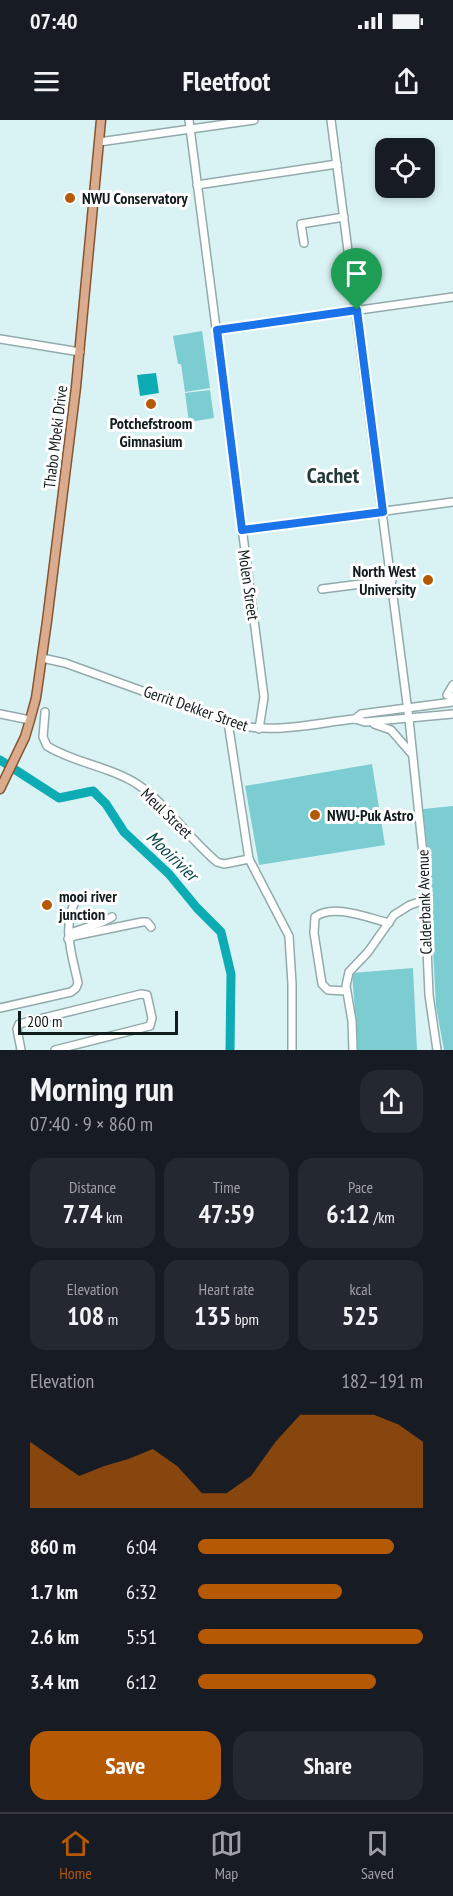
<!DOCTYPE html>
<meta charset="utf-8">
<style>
:root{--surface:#171b24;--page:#242831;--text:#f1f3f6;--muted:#9ea1a6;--line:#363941;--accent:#b65905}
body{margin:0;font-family:"PT Sans Narrow",sans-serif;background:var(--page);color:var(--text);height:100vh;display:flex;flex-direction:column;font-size:22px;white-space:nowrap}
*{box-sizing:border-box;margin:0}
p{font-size:20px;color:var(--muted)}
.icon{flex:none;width:33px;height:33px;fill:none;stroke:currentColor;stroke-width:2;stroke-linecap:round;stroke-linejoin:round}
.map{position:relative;height:930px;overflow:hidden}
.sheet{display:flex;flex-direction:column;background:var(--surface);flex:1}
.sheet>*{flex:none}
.controls{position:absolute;left:375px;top:18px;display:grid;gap:12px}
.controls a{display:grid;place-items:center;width:60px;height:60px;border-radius:12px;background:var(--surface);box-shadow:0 3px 9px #0003;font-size:30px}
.scale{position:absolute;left:18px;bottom:15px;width:160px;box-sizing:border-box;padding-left:6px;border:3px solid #131c1d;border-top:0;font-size:16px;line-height:21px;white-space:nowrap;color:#131c1d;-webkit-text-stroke:4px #fff;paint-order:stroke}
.pin{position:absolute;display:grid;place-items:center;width:51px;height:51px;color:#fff;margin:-62px -26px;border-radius:50% 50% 50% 0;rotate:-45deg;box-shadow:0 0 6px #0007}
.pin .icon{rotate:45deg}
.round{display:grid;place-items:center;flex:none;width:63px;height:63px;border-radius:18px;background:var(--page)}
.overview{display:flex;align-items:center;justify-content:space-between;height:102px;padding:0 30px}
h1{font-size:33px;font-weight:800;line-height:45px}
.stats{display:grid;grid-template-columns:repeat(3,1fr);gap:9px;height:102px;padding:6px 30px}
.stats div{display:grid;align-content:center;border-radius:15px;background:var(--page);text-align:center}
.stats b{font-size:26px;font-weight:800}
.stats small{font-size:16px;font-weight:400}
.stats p{font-size:16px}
.chart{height:168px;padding:12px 30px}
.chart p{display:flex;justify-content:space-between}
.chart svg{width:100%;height:108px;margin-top:6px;fill:var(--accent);opacity:.7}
.primary-button{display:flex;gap:12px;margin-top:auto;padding:12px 30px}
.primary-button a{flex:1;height:69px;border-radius:18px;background:var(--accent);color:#fff;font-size:24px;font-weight:800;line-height:69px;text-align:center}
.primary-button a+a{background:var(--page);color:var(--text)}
ul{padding:0 30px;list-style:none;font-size:20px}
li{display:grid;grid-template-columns:96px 72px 1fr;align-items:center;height:45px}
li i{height:15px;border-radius:8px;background:var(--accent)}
.status{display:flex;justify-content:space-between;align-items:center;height:42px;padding:0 30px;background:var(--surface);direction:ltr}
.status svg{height:16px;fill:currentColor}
header{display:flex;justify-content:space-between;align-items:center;height:78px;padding:0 30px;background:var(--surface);font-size:27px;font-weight:800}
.menu{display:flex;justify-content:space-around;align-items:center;height:84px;border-top:2px solid var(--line);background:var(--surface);font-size:16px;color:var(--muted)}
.menu a{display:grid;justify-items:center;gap:3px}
.menu .current{color:var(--accent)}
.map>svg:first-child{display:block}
</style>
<div class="status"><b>07:40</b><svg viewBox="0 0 49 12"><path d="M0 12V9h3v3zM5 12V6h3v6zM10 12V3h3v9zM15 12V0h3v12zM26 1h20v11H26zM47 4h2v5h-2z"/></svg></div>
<header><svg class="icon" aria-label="menu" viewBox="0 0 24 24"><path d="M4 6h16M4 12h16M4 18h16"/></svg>Fleetfoot<svg class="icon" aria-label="share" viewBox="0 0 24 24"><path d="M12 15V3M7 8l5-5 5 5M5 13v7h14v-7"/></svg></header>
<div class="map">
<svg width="453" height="930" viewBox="0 0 453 930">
<rect width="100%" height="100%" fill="#d9f3f4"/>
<!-- green -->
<g fill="#7ccdd1">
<path d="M202 211 210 268 185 272 181 244H178L173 216Z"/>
<path d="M210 270 214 298 189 302 185 273Z"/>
<path d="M372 644 385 725 259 745 245 666Z"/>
<path d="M453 686V930H444L436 886 428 736 423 689Z"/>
<path d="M413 848 417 930H358L352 853Z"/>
</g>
<!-- water -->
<path fill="#0dacb4" d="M156 253 159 273 140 276 137 255Z"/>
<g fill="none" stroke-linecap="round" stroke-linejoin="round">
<!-- river -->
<path stroke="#0dacb4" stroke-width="9" d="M0 640 59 678 93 671 106 684 124 712 169 754 197 788 221 812 231 854 230 930"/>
<defs>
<g id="minor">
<path d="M189 0 264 577 259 609"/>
<path d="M331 0 409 599 423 734 429 875 437 930"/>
<path d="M99 22 254 0"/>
<path d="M197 65 337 44"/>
<path d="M304 123 301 104 344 97"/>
<path d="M217 210 453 177"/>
<path d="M0 219 80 232"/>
<path d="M242 410 453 382"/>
<path d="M322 469 392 460"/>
<path d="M42 538 65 543 228 602C268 616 314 603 355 599L365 602 453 594"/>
<path d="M453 565 447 575 453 577"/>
<path d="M45 592 43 617 47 626C74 643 109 646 137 664 168 685 188 718 217 742L224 744 249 739"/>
<path d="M0 594 30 600"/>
<path d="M355 599 361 594 453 582"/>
<path d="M228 602 249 739 289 816 292 864V930"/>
<path d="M374 604 391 610 411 633"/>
<path d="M70 813 100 803 112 797"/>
<path d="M68 819 74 816 142 802H147L151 807"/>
<path d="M346 871 328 870 322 864 314 813 315 797C333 783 368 798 389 803"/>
<path d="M0 888 71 872 76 868 78 863C72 834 61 806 77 778"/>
<path d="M21 930 17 909 19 904 141 874 147 875 152 898 150 906 55 930"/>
<path d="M353 930 352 901 346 866 349 852 368 832 394 795 410 785 425 780"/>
</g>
<path id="major" d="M0 669 25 617 30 600 36 578 47 501 76 267 101 0"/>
</defs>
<!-- minor casing -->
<use href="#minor" stroke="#92aaab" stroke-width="10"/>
<!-- major casing -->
<use href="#major" stroke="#855533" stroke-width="11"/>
<!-- minor -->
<use href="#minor" stroke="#fff" stroke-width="7"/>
<!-- major -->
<use href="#major" stroke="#daab8c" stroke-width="8"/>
</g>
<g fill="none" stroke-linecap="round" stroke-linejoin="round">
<defs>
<path id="route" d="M357 190 383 392 242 410 217 210Z"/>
</defs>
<!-- route casing -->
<use href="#route" stroke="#fff" stroke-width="12"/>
<!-- route -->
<use href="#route" stroke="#1a73e8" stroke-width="8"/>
</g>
<!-- markers -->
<g fill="#b65905" stroke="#fff" stroke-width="2">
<circle cx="70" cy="78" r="6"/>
<circle cx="151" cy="284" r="6"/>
<circle cx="428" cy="460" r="6"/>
<circle cx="315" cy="695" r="6"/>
<circle cx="47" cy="785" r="6"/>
</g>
<g text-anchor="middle" stroke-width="6" stroke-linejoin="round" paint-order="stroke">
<!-- poi labels -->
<g font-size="16" font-weight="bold" fill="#131c1d" stroke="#fff" text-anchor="start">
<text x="82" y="84">NWU Conservatory</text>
<text x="151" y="309" text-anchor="middle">Potchefstroom<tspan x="151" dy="18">Gimnasium</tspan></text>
<text x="416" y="457" text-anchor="end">North West<tspan x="416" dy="18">University</tspan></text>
<text x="327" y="701">NWU-Puk Astro</text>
<text x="59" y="782">mooi river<tspan x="59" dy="18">junction</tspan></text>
</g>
<!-- street labels -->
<g font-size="16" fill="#131c1d" stroke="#fff">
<text transform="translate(55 317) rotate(-83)" y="6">Thabo Mbeki Drive</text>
<text transform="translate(249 465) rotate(82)" y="6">Molen Street</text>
<text transform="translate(196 588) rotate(19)" y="6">Gerrit Dekker Street</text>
<text transform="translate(167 693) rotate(44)" y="6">Meul Street</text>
<text transform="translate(424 782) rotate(-92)" y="6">Calderbank Avenue</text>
</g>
<!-- water labels -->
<g font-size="18" font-style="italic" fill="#003f42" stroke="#fff">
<text transform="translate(172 736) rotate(44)" y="6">Mooirivier</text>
</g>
<!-- district labels -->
<g font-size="22" font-weight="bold" fill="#24393a" stroke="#fff">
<text x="333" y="363">Cachet</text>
</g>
</g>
</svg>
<div class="controls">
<a><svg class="icon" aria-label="locate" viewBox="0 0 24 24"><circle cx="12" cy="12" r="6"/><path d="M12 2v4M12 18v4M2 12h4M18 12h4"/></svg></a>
</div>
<div class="scale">200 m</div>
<div class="pin" style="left:357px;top:190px;background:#1e9e55"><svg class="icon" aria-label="arrive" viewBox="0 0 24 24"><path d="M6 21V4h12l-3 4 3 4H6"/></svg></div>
</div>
<section class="sheet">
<div class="overview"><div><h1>Morning run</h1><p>07:40 · 9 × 860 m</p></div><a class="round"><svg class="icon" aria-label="share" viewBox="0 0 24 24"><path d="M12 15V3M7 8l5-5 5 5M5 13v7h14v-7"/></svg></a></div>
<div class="stats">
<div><p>Distance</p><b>7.74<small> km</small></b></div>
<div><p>Time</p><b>47:59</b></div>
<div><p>Pace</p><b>6:12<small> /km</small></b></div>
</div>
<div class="stats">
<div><p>Elevation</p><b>108<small> m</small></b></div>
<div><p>Heart rate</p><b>135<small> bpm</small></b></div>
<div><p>kcal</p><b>525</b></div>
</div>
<div class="chart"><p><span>Elevation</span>182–191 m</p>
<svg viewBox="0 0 160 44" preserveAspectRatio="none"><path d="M0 44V17L10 24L20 31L30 27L40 24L50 20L60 27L70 38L80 38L90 31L100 17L110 6L120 6L130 6L140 6L150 10L160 17V44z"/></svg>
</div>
<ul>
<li><b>860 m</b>6:04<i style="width:87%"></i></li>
<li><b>1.7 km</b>6:32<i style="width:64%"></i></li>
<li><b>2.6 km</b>5:51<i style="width:100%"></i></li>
<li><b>3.4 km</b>6:12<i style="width:79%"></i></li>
</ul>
<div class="primary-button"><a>Save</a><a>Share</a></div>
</section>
<nav class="menu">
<a class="current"><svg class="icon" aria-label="home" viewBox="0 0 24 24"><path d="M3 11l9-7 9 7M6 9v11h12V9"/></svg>Home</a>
<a><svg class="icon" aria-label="map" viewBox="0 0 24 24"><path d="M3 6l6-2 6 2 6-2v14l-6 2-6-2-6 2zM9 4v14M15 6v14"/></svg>Map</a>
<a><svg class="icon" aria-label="saved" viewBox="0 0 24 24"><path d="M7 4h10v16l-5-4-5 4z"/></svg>Saved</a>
</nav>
